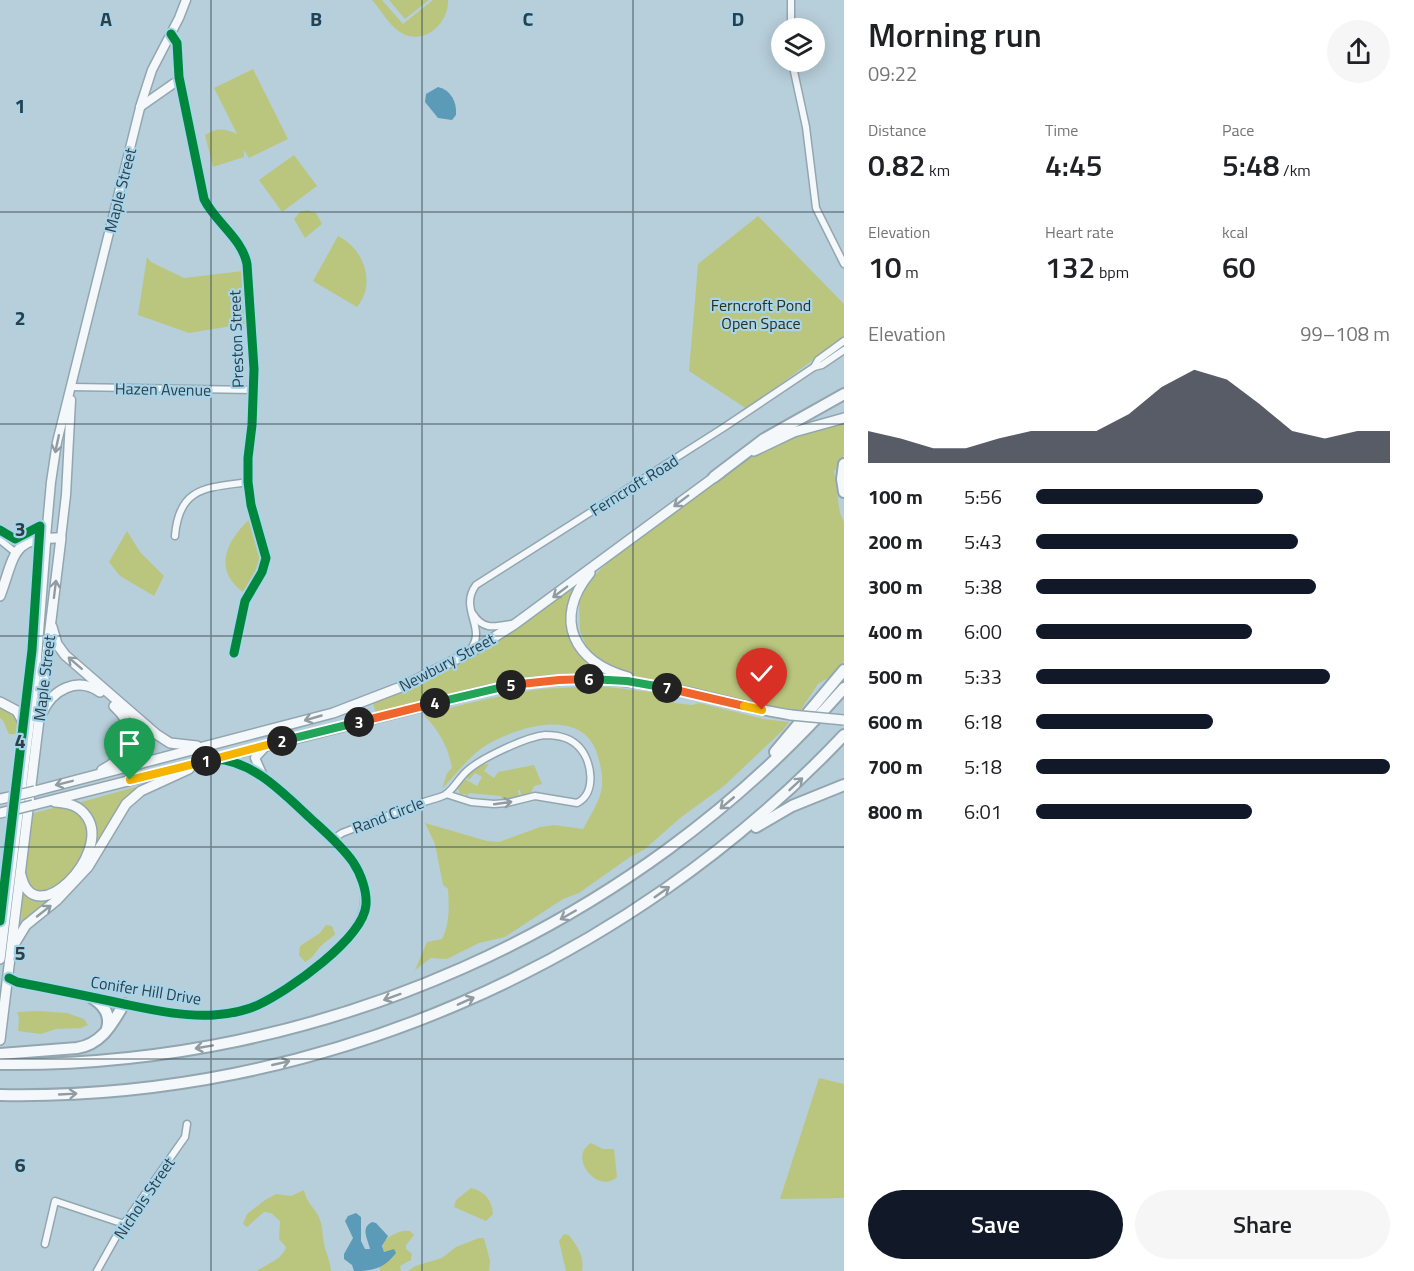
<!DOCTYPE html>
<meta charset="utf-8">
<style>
:root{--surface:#fff;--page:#f6f6f6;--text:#202124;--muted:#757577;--accent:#111827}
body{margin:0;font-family:"Titillium Web",sans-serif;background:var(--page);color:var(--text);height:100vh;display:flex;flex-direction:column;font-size:22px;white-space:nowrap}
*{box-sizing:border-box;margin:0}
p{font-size:20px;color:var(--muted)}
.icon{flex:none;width:33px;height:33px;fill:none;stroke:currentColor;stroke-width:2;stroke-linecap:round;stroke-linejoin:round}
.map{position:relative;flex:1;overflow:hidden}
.panel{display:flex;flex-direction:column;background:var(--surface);width:570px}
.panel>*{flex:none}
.tools{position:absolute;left:771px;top:18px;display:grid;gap:12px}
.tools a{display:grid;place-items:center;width:54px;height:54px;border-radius:50%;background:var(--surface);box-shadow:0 3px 15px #0003;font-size:30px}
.pin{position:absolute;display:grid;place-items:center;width:51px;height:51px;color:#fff;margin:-62px -26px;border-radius:50% 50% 50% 0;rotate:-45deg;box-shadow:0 0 6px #0007}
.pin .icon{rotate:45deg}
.km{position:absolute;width:30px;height:30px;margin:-15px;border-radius:50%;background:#222;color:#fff;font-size:16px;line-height:30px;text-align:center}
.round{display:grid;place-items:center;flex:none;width:63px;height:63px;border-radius:32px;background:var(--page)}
.summary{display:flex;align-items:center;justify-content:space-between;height:102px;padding:0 24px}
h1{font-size:33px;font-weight:600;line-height:45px}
.figures{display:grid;grid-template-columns:repeat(3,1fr);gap:9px;height:102px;padding:6px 24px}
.figures div{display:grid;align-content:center}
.figures b{font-size:30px;font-weight:600}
.figures small{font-size:16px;font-weight:400}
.figures p{font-size:16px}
.chart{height:168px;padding:12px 24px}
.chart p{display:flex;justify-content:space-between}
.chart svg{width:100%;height:108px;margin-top:6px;fill:var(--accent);opacity:.7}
.button{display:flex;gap:12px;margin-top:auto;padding:12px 24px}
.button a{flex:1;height:69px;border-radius:36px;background:var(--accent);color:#fff;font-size:24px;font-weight:600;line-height:69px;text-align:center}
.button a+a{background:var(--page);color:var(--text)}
ul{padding:0 24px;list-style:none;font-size:20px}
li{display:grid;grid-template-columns:96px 72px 1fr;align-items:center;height:45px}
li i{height:15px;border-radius:8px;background:var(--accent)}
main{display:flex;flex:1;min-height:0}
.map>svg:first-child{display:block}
</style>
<main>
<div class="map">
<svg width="844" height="1271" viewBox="0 0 844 1271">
<rect width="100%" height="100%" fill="#b7cfdb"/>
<!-- green -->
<g fill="#bac67e">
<path d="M372 0H382L403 24 433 0H448C449 24 423 47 400 32 389 25 381 10 372 0Z"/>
<path d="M389 0H429L405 19Z"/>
<path d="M253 69 288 139 249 158 244 150V157L213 167 205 135C217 127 226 129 237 134L214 88Z"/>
<path d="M294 155 317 186 282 212 259 180Z"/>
<path d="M307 210 316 213 322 224 305 238 294 219 300 212Z"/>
<path d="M758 216 844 304V337L747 409 689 371 698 264Z"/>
<path d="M338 236C363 248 377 283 357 307L313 281Z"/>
<path d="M147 257 151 262 184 278 243 271 250 323 189 333 138 315Z"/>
<path d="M844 421V455L834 472 840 513 844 522V661L833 675 818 684 800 711 754 704 630 675 598 660 587 648 580 631 579 603 588 582 610 560 751 456 781 440Z"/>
<path d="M251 518 265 571 249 591 243 592C212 570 227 539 251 518Z"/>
<path d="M127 531 140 552 164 576 154 596 120 576 109 562Z"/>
<path d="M575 586 571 597 581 654 594 667 610 676H561L513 680 376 713 373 703C444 672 511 631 575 586Z"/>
<path d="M590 685 660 693 675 703 692 705 699 703 764 719 789 722 783 730 724 786 680 818 645 849 630 857 579 893 563 899 505 937 479 943 447 959 431 958 415 970 427 942 442 939C450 922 449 908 448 889L443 885 435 844 425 823 487 841 499 842 540 827 554 825 583 829C590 816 600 801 602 787 603 778 601 769 599 760 587 706 522 725 488 744 471 754 456 774 442 789L447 773 452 768C448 746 439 731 424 715 460 705 497 696 534 690 553 687 572 689 590 685Z"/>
<path d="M0 704C16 712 20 721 20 737L16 734H9C6 729 5 721 0 718Z"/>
<path d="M489 764 484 771 494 778 498 772 534 765 542 784 534 786 531 793 521 795 520 790H518L519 796 502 801 501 796 469 793 466 798V794H460L458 788 465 779 477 786 482 777 475 773 469 780 466 777 480 765Z"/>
<path d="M146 784V785L95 847C100 824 89 819 78 803Z"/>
<path d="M57 807 75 809 88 823 86 853 60 885 44 894 28 887 24 876 31 814Z"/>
<path d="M23 890 38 899 53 897 55 899 21 926Z"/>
<path d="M326 925 332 926 335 934C331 939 327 940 323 944 316 950 314 958 305 962L299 955 300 946 320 933Z"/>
<path d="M39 1011 67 1013 84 1019 88 1025 81 1028 56 1029 41 1034 18 1031 19 1018 17 1012Z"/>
<path d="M819 1078 844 1084V1198L780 1199Z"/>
<path d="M591 1143 603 1149H614L617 1177C598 1195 567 1157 591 1143Z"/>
<path d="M471 1188C485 1191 492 1201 493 1214L486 1221 454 1207 456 1200Z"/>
<path d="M304 1190C306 1203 316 1208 320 1220 323 1227 322 1236 324 1243 326 1254 330 1260 331 1271H257C268 1263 282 1260 286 1247L279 1239 280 1221 271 1213 264 1212 247 1227 243 1224 247 1214 265 1200 276 1194 291 1196Z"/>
<path d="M402 1231H410L414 1235 406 1245V1249L412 1254 411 1260 400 1266 401 1271H381L379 1268 394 1256 390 1250 385 1252 383 1250C382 1238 392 1235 402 1231Z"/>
<path d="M564 1234 569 1235C577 1246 585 1257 582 1271H566L559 1241Z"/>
<path d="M479 1238H484L490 1261 489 1271H408L415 1266 442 1258 456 1247Z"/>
</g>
<!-- water -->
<g fill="#5c9bb7">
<path d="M438 87C451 90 457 102 456 115L452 120 438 118 425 102 426 94Z"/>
<path d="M356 1213 361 1217V1241L365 1249H370C368 1239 360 1228 372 1222L376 1223 388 1236 382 1246 384 1252 394 1249 396 1253C384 1269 372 1271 354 1271L352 1265 344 1259V1254L353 1238 345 1221 348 1216Z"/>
</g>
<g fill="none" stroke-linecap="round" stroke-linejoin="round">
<defs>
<g id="street">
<path d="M791 0V28"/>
<path d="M171 34 177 43 179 77 204 199C215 222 242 238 247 264L254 369 252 425 248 458V482L251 505 266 558 262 572 245 601 234 653"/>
<path d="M792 62 806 127 816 208 844 264"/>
<path d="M814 367 818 360 844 341"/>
<path d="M72 387 254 390"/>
<path d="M175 536C179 486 207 488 248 482"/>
<path d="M0 540 16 553"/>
<path d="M473 614C483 630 494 627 511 624"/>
<path d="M470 650C488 628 458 609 476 585L723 428 814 367 822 365 844 350"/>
<path d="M332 840 342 833C368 823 393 814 419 804 427 800 437 799 445 795 453 790 459 778 467 771 481 758 526 737 545 735 557 735 571 738 579 747 592 761 597 793 577 803L535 796 507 803 494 804 471 802 446 794"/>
<path d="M45 1244 55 1201 124 1224"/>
<path d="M97 1271 121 1228 185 1137 187 1124"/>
</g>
<g id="secondary">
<path d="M140 107 180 79"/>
<path d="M46 537 51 482 57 442 141 104 152 70 179 18 186 0"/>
<path d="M61 538 66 495 71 400"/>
<path d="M263 776 255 758 265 747"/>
<path d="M9 978 17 982C52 989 88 996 124 1004 159 1011 196 1019 232 1013 270 1006 345 954 361 918 366 908 366 898 364 887 357 855 325 833 302 811 280 789 251 762 219 759"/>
</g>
<g id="primary">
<path d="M754 451 794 432 844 418"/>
<path d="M590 573C552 619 574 663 628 677"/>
<path d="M0 596C15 556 11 536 61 538L0 1040"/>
<path d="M52 627 57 644 65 655 156 734 170 743 197 746"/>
<path d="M0 702 17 711 28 731"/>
<path d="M42 713C52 690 77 676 100 692"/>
<path d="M102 770C132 754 141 731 114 706"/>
<path d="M35 791 333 713 406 685 474 650 515 624 720 473"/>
<path d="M0 799 14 796"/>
<path d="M33 805 484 691C540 678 599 675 657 686 702 694 746 708 791 715"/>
<path d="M0 813 13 810"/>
<path d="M21 875C34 934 112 854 87 817 79 805 68 803 55 802"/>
<path d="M15 943 26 925 57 900 88 867 126 804 141 791 189 769"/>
<path d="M0 959 35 677 46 537"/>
</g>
<g id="highway">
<path d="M844 464 842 479 844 492"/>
<path d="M714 477 764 439 844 394"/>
<path d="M775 752 844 670"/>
<path d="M756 827 792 806 844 785"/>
<path d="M92 998C104 1005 111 1015 107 1029"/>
<path d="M0 1054 77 1048C102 1044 112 1024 124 1004"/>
<path d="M0 1064C320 1068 633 929 844 688"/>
<path d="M0 1095C317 1101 627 965 844 735"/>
</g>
</defs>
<!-- street casing -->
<use href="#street" stroke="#93a6b0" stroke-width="9"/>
<!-- secondary casing -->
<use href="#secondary" stroke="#93a6b0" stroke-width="11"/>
<!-- primary casing -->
<use href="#primary" stroke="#93a6b0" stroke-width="12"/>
<!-- highway casing -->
<use href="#highway" stroke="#93a6b0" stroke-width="14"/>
<!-- street -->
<use href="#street" stroke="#f4f8fa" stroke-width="6"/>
<!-- secondary -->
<use href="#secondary" stroke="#f4f8fa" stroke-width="8"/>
<!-- primary -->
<use href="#primary" stroke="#f4f8fa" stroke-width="9"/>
<!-- highway -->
<use href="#highway" stroke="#f4f8fa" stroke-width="10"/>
<defs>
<g id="primary-bridge">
<path d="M791 715 844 720"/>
<path d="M14 796 35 791"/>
<path d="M13 810 33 805"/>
</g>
</defs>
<!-- primary-bridge casing -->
<use href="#primary-bridge" stroke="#93a6b0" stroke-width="12" stroke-linecap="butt"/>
<!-- primary-bridge -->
<use href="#primary-bridge" stroke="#f4f8fa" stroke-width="9"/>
<defs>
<g id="cycleway">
<path d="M171 34 177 43 179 77 204 199C215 222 242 238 247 264L254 369 252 425 248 458V482L251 505 266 558 262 572 245 601 234 653"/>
<path d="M0 530 15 539 40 526 32 650 0 921"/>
<path d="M9 978 17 982C52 989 88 996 124 1004 153 1010 184 1017 214 1015 228 1014 245 1011 258 1005 288 991 363 939 366 905 367 891 361 874 353 862 341 845 324 831 309 817 282 792 252 760 214 759"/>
</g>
</defs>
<!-- cycleway casing -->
<use href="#cycleway" stroke="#a8d4ea" stroke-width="13"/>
<!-- cycleway -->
<use href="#cycleway" stroke="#00873e" stroke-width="9"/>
</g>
<!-- one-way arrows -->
<defs><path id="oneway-shaft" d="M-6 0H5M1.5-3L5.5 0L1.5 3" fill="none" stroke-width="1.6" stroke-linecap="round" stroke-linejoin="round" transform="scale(1.5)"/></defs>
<g stroke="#909ca1">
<use href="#oneway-shaft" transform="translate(57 444) rotate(102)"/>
<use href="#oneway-shaft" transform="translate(681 501) rotate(143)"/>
<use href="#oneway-shaft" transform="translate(55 589) rotate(-83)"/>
<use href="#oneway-shaft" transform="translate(560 592) rotate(143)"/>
<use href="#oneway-shaft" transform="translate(75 663) rotate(-139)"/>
<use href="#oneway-shaft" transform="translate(313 718) rotate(164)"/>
<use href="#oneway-shaft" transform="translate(64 783) rotate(166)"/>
<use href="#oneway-shaft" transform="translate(796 784) rotate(-43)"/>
<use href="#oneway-shaft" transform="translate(503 803) rotate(-8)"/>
<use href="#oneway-shaft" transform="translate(727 803) rotate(140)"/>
<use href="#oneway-shaft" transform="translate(662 892) rotate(-35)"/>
<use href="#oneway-shaft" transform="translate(44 911) rotate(-38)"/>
<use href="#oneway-shaft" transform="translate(568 915) rotate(150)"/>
<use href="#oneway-shaft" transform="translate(392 997) rotate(160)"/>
<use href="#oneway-shaft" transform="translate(466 1001) rotate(-24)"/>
<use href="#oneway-shaft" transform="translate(204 1047) rotate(170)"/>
<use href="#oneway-shaft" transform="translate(281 1063) rotate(-13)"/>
<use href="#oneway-shaft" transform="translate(68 1094) rotate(-3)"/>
</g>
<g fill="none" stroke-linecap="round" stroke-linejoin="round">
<defs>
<path id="split-1" d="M130 780 206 761"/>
<path id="split-2" d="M206 761 282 741"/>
<path id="split-3" d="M282 741 359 722"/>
<path id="split-4" d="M359 722 435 703"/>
<path id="split-5" d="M435 703 511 685"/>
<path id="split-6" d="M511 685 559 680 589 679"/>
<path id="split-7" d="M589 679 627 681 667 688"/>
<path id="split-8" d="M667 688 744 706"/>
<path id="split-9" d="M744 706 762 710"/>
</defs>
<!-- split-1 casing -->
<use href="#split-1" stroke="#fff" stroke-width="12"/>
<!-- split-2 casing -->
<use href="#split-2" stroke="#fff" stroke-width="12"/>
<!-- split-3 casing -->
<use href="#split-3" stroke="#fff" stroke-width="12"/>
<!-- split-4 casing -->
<use href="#split-4" stroke="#fff" stroke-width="12"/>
<!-- split-5 casing -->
<use href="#split-5" stroke="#fff" stroke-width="12"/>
<!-- split-6 casing -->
<use href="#split-6" stroke="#fff" stroke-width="12"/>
<!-- split-7 casing -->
<use href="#split-7" stroke="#fff" stroke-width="12"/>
<!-- split-8 casing -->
<use href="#split-8" stroke="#fff" stroke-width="12"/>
<!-- split-9 casing -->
<use href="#split-9" stroke="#fff" stroke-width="12"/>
<!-- split-1 -->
<use href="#split-1" stroke="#f5b400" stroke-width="8"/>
<!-- split-2 -->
<use href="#split-2" stroke="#f5b400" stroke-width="8"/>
<!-- split-3 -->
<use href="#split-3" stroke="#22a559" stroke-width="8"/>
<!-- split-4 -->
<use href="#split-4" stroke="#f0652b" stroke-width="8"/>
<!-- split-5 -->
<use href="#split-5" stroke="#22a559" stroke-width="8"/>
<!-- split-6 -->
<use href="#split-6" stroke="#f0652b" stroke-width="8"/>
<!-- split-7 -->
<use href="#split-7" stroke="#22a559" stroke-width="8"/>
<!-- split-8 -->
<use href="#split-8" stroke="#f0652b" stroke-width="8"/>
<!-- split-9 -->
<use href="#split-9" stroke="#f5b400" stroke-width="8"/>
</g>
<!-- grid -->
<path fill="none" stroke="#2d3f48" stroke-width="1.5" stroke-opacity="0.55" d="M211 0V1271M422 0V1271M633 0V1271M0 212H844M0 424H844M0 636H844M0 847H844M0 1059H844"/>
<g text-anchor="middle" stroke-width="4.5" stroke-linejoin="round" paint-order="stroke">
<!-- street labels -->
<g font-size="16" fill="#2d3f48" stroke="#a8d4ea">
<text transform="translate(120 190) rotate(-76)" y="6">Maple Street</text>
<text transform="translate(236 339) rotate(-92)" y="6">Preston Street</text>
<text transform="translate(163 389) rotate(1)" y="6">Hazen Avenue</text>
<text transform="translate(634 485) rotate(-32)" y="6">Ferncroft Road</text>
<text transform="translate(447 662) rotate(-28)" y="6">Newbury Street</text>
<text transform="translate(44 678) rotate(-83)" y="6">Maple Street</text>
<text transform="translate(388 815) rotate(-21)" y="6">Rand Circle</text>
<text transform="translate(146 990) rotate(9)" y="6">Conifer Hill Drive</text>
<text transform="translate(144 1198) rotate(-56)" y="6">Nichols Street</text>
</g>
<!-- park labels -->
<g font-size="16" fill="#2e2f18" stroke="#a8d4ea">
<text x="761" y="311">Ferncroft Pond<tspan x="761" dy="18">Open Space</tspan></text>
</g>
</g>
<g font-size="20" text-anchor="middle" font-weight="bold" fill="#2d3f48" stroke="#a8d4ea" stroke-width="4.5" stroke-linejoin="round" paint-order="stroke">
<text x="106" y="26">A</text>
<text x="316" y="26">B</text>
<text x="528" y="26">C</text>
<text x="738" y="26">D</text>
<text x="20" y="113">1</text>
<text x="20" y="325">2</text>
<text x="20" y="536">3</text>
<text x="20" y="748">4</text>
<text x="20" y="960">5</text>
<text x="20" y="1172">6</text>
</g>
</svg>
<div class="tools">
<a><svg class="icon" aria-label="layers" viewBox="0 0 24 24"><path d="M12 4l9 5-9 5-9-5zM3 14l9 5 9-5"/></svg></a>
</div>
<div class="pin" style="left:130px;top:780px;background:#1e9e55"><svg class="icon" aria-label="arrive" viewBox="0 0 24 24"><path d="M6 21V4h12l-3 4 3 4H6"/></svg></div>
<div class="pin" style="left:762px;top:710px;background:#d93025"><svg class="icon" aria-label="check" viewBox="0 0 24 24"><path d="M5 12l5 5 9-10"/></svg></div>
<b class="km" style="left:206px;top:761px">1</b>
<b class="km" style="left:282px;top:741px">2</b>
<b class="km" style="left:359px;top:722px">3</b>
<b class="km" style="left:435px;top:703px">4</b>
<b class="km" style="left:511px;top:685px">5</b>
<b class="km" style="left:589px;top:679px">6</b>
<b class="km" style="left:667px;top:688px">7</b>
</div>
<section class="panel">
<div class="summary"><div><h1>Morning run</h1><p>09:22</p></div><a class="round"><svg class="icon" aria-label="share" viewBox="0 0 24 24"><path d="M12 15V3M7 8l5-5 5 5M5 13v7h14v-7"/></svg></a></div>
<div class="figures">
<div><p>Distance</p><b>0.82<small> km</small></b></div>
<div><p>Time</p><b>4:45</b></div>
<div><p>Pace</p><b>5:48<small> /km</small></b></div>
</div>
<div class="figures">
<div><p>Elevation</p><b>10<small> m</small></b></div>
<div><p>Heart rate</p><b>132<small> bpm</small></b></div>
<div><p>kcal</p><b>60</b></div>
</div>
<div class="chart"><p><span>Elevation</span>99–108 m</p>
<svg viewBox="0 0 160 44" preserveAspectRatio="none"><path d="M0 44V31L10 34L20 38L30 38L40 34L50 31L60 31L70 31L80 24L90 13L100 6L110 10L120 20L130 31L140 34L150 31L160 31V44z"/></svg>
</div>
<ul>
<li><b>100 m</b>5:56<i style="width:64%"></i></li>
<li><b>200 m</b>5:43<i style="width:74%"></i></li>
<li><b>300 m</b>5:38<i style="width:79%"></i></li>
<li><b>400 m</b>6:00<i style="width:61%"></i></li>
<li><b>500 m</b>5:33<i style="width:83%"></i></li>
<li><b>600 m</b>6:18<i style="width:50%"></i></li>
<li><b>700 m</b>5:18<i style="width:100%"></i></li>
<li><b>800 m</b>6:01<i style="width:61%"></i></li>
</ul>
<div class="button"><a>Save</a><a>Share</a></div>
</section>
</main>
